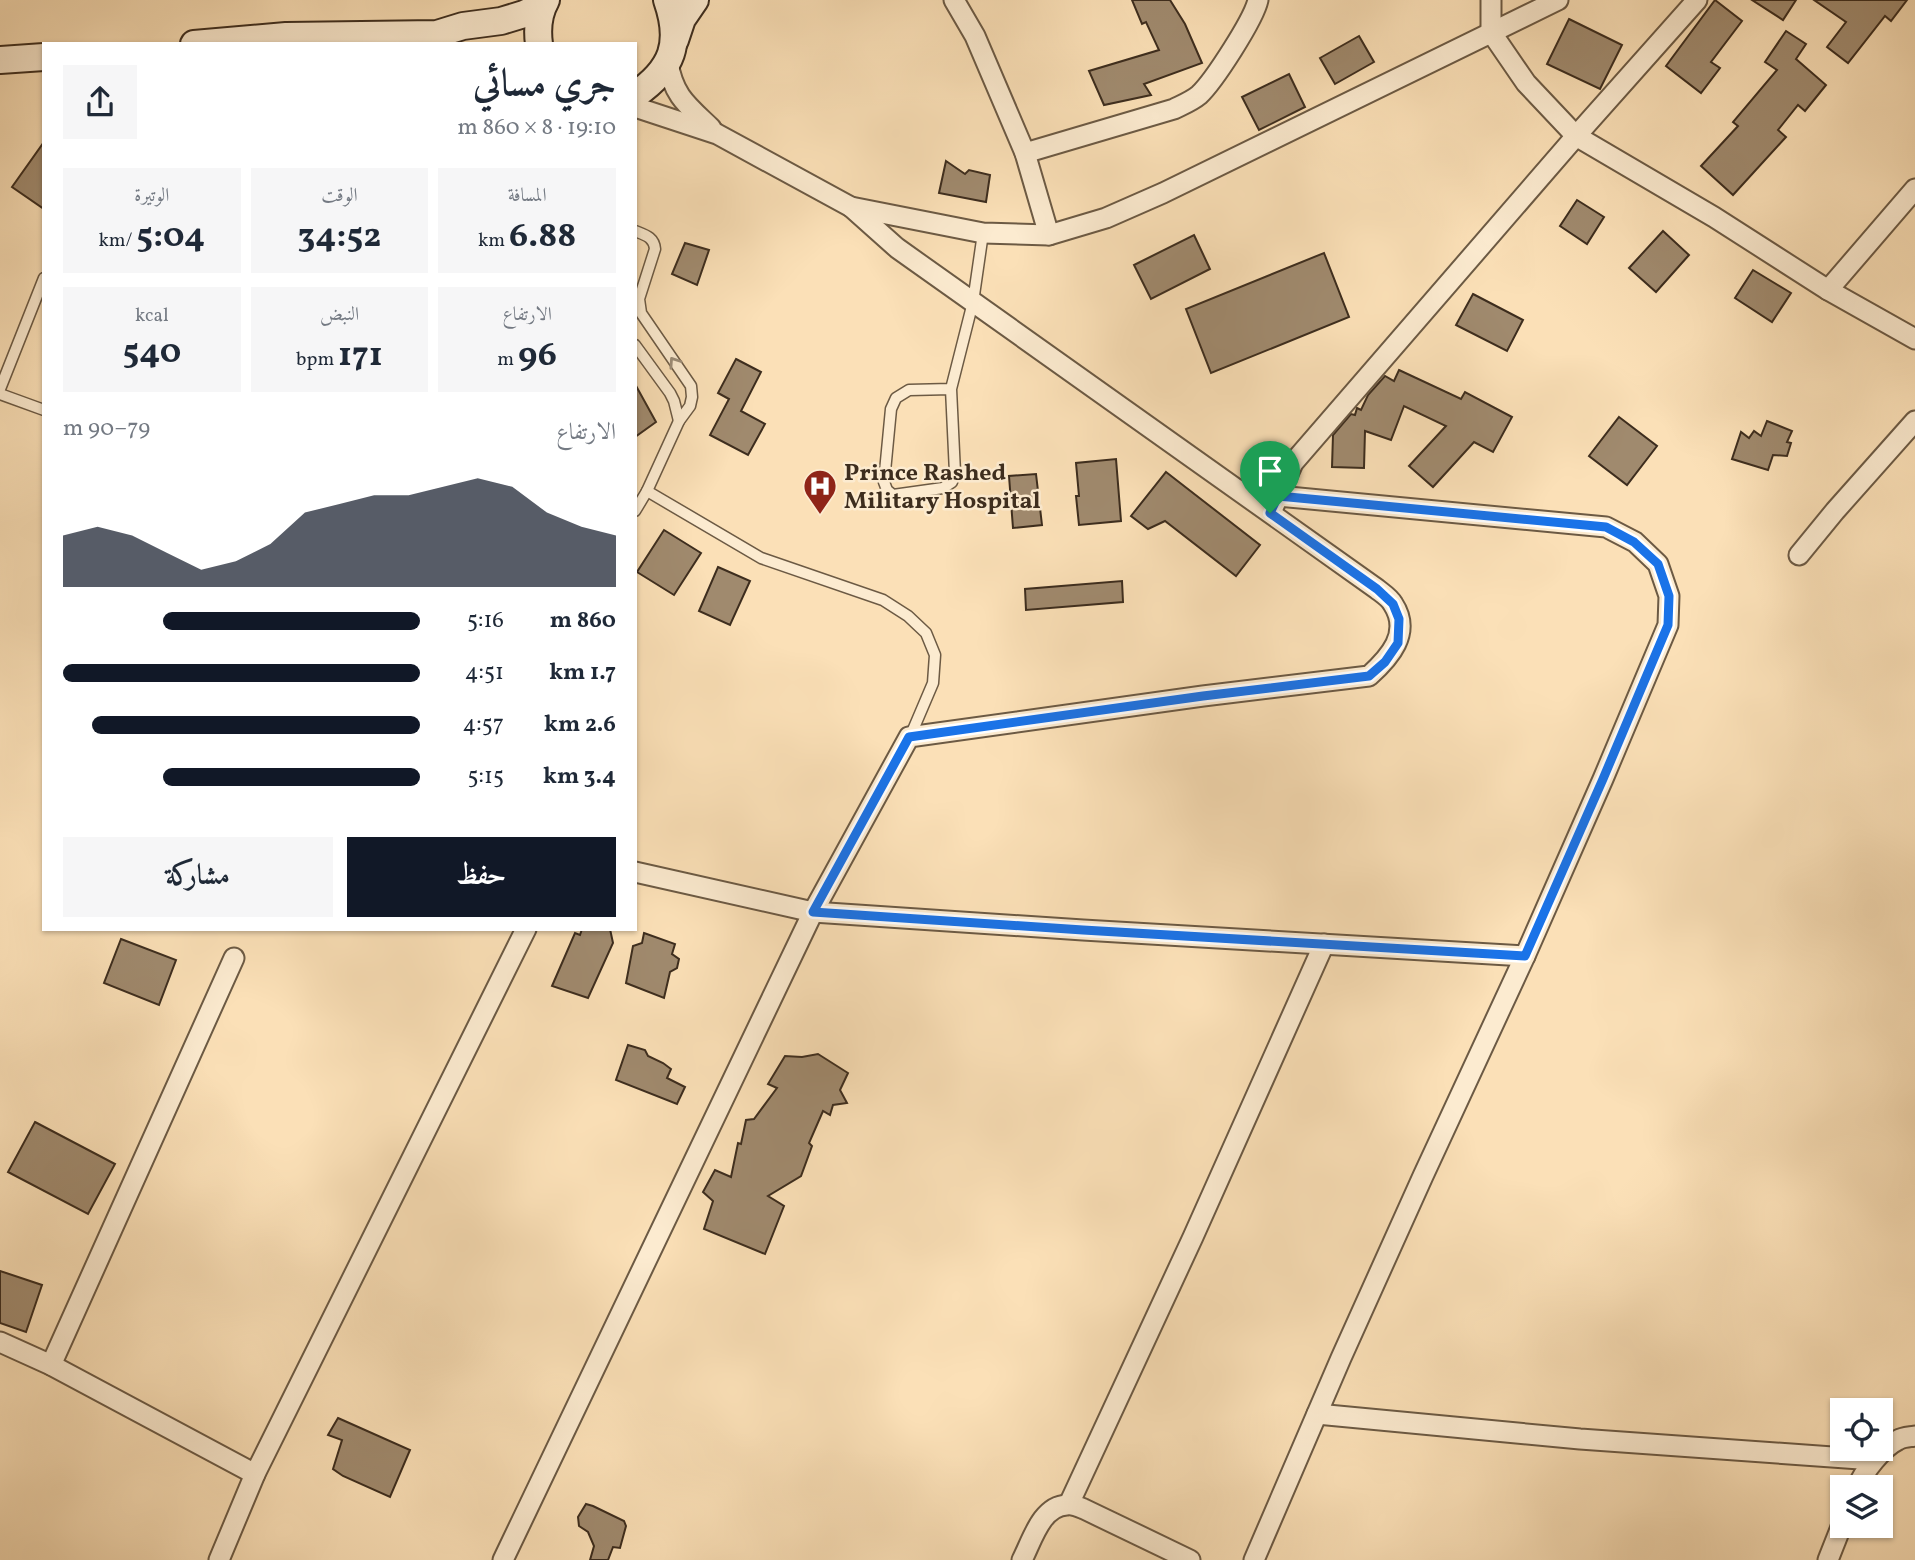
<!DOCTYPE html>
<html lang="ar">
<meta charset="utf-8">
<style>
:root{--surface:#fff;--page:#f6f6f7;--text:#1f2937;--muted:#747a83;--accent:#111827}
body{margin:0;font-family:Vollkorn,Amiri,serif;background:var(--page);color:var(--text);direction:rtl;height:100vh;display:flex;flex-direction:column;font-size:26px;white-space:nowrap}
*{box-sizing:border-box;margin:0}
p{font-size:23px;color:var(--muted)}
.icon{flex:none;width:38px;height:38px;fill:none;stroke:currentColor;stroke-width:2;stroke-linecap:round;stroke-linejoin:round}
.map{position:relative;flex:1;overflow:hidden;direction:ltr}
.side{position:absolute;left:42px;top:42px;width:595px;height:889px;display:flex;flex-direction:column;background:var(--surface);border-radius:0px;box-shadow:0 2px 5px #0004;direction:rtl}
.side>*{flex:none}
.buttons{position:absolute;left:1830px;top:1398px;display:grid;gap:14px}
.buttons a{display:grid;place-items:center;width:63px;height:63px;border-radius:0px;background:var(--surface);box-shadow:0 2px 5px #0004;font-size:35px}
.pin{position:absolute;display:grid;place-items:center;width:60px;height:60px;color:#fff;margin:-72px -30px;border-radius:50% 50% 50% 0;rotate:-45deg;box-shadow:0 0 7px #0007}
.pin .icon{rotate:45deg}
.round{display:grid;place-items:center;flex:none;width:74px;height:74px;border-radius:0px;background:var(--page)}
.summary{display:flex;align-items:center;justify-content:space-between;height:119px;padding:0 21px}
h1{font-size:38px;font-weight:700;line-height:52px}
.metrics{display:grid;grid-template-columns:repeat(3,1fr);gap:10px;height:119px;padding:7px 21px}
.metrics div{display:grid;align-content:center;border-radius:0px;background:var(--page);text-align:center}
.metrics b{font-size:35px;font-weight:700}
.metrics small{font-size:19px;font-weight:400}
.metrics p{font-size:19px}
.chart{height:196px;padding:14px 21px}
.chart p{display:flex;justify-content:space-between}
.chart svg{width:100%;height:126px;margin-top:7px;fill:var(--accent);opacity:.7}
.action{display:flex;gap:14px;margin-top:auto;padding:14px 21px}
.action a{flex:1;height:80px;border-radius:0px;background:var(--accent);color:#fff;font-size:28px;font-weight:700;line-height:80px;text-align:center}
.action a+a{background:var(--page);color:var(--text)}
ul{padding:0 21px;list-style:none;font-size:23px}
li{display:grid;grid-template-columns:112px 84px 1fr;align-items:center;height:52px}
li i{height:18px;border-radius:9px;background:var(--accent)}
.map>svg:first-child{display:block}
</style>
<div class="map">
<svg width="1915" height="1560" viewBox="0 0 1915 1560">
<rect width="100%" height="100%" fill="#fbe0b7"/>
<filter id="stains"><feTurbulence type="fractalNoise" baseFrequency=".00286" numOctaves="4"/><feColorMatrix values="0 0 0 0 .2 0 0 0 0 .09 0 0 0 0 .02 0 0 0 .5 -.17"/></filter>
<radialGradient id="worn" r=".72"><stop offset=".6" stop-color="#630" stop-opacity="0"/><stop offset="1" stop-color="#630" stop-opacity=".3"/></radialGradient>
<!-- building -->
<g fill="#a08a6e" stroke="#3d2d1e" stroke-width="2">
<path d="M1132 0H1170L1185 24 1202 63 1144 84 1151 95 1104 105 1089 71 1159 50 1146 22 1142 24Z"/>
<path d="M1715 0 1742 21 1711 62 1720 68 1701 93 1666 66Z"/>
<path d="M1752 0H1796L1783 20Z"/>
<path d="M1814 0H1907L1891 21 1885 16 1848 63 1827 47 1846 22Z"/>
<path d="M1569 19 1622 45 1600 89 1547 64Z"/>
<path d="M1786 31 1806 44 1796 59 1826 85 1805 111 1798 105 1778 130 1786 137 1733 195 1701 166 1738 126 1733 122 1777 70 1765 62Z"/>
<path d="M1359 36 1374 62 1335 84 1320 58Z"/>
<path d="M1289 74 1305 107 1259 130 1242 97Z"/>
<path d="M44 142V209L12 187Z"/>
<path d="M946 161 965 174 969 170 990 175 986 202 939 193Z"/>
<path d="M1577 200 1604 217 1587 244 1560 226Z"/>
<path d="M1663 231 1689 255 1656 292 1629 268Z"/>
<path d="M1194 235 1210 269 1151 299 1134 265Z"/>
<path d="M685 243 709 250 697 285 672 274Z"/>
<path d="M1324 253 1349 317 1211 373 1186 309Z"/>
<path d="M1753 270 1791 293 1772 322 1735 298Z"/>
<path d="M1473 294 1523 320 1507 351 1456 325Z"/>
<path d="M736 359 761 372 741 411 765 424 748 455 710 435 729 399 718 393Z"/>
<path d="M1399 370 1461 399 1465 392 1512 417 1493 452 1474 442 1433 487 1409 466 1446 426 1404 406 1391 440 1365 431 1364 468 1332 467 1333 435 1351 414 1355 415 1357 408 1361 410 1368 395 1385 376 1394 381Z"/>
<path d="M635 384 656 422 635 437Z"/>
<path d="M1619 417 1657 446 1627 485 1589 456Z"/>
<path d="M1767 421 1792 431 1787 442 1791 443 1787 456 1773 455 1768 470 1732 459 1741 432 1749 438 1754 431 1761 436Z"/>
<path d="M1116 459 1121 521 1079 525 1076 496H1079L1076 463Z"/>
<path d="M1166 472 1260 545 1236 576 1165 521 1148 529 1131 516Z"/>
<path d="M1036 474 1042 525 1013 528 1009 476Z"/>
<path d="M664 530 701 553 674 595 637 572Z"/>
<path d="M718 567 750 581 730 625 699 611Z"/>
<path d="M1122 581 1123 602 1026 610 1025 589Z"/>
<path d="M582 929H610L613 943 588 998 552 986 575 933 580 935Z"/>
<path d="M644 933 675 944 672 954 679 959 677 968 670 972 664 998 626 983 633 946 642 943Z"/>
<path d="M121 939 176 960 159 1005 104 983Z"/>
<path d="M628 1045 645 1050 648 1056 663 1063 671 1069 667 1078 685 1087 677 1104 616 1080Z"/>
<path d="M818 1054 848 1073 840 1090 847 1103 833 1105 830 1115 823 1111 809 1143 812 1146 801 1176 768 1196 784 1206 765 1254 704 1229 713 1201 703 1192 715 1170 731 1177 738 1143 741 1144 746 1120 754 1119 777 1088 768 1084 785 1056 802 1057Z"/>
<path d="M35 1122 115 1164 88 1214 8 1172Z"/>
<path d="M0 1271 42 1285 26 1332 0 1323Z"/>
<path d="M338 1418 410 1450 390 1497 343 1476 333 1469 342 1440 328 1435Z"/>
<path d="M586 1504 593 1506 624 1521 626 1526 620 1548 613 1547 608 1560H590L594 1546 588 1532 579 1526 578 1517Z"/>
</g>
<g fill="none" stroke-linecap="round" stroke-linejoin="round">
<defs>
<g id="lane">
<path d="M635 231C645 235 654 237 655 249L639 299 641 313 691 386 692 397 690 406 679 421 647 491 635 511"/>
<path d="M635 345 670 393 674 401 679 421"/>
<path d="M0 389 44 278"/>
<path d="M951 389 909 390 896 398 891 409 884 482 887 490 893 495 943 488 952 482 955 473 951 389 973 302 983 233"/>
<path d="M0 394 44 410"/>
<path d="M647 491 761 558 883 600 908 616 926 633 935 655 933 683 910 737"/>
</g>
<g id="street">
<path d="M954 0 975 36 1025 153 1049 235"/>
<path d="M1491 0V32L1526 83 1576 136 1714 217 1828 290 1915 339"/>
<path d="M668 62C673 96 688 106 711 128"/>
<path d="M635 107 717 134 851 207 983 233 1049 235 1106 218 1163 193 1558 0"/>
<path d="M1025 153 1174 109C1182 105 1192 101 1199 95 1214 81 1254 19 1258 0"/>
<path d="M1828 290 1915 189"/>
<path d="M1273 508 1293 463 1576 136 1697 0"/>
<path d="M1799 555 1835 511 1915 421"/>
<path d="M635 872 813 912 1083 930 1525 956"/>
<path d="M0 1342 51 1365 255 1474"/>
<path d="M51 1365 234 958"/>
<path d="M1317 1414 1580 1439 1874 1460"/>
<path d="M1857 1488C1863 1472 1883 1447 1898 1440 1903 1437 1910 1437 1915 1436"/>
<path d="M1069 1504 1193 1237 1324 944"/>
<path d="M219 1560 255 1474 526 929"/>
<path d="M503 1560 813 912 909 737 1203 696 1369 676C1389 658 1412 633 1393 604 1390 598 1382 593 1377 589L897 248 851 207"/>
<path d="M1022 1560C1032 1541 1041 1506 1067 1505 1072 1504 1079 1507 1084 1509L1190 1560"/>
<path d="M1254 1560 1341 1358 1423 1176 1525 956 1603 779 1668 625 1669 596 1658 564 1635 542 1606 527 1278 496"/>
<path d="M1828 1560 1843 1522"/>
</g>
<g id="secondary">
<path d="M675 40 682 19 695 0"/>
<path d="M194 44 286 36 437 34 463 26 501 21 524 14 543 5"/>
<path d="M539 44C537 29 538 14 546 0"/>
<path d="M0 60 44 57"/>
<path d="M635 95C673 69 682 43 667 0"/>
</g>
</defs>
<!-- lane casing -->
<use href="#lane" stroke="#6c5a44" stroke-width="13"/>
<!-- street casing -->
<use href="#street" stroke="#6c5a44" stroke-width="23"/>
<!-- secondary casing -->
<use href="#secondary" stroke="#3d2d1e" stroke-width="30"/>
<!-- lane -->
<use href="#lane" stroke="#fcebd0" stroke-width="10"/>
<!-- street -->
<use href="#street" stroke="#fcebd0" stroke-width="19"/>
<!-- secondary -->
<use href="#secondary" stroke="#fcebd0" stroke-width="26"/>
</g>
<!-- one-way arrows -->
<defs><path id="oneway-chevron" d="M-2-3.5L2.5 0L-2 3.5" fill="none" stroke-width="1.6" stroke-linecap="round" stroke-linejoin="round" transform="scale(1.75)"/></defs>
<use stroke="#9c8c77" href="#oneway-chevron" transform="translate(674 362) rotate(-124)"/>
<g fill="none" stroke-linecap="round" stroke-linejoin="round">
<defs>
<path id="route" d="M1278 496 1606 527 1634 542 1658 564 1669 596 1668 625 1603 779 1525 956 1083 930 813 912 909 737 1203 696 1369 676 1385 662 1398 643 1399 619 1393 604 1377 589 1270 513Z"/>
</defs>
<!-- route casing -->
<use href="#route" stroke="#fff" stroke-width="14"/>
<!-- route -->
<use href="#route" stroke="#1a73e8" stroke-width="9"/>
</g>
<!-- icons -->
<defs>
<symbol id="hospital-pin" viewBox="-11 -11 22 30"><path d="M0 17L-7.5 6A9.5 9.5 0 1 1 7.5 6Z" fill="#8f2418" stroke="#fcebd0"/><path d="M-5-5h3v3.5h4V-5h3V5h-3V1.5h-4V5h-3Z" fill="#fff"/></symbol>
</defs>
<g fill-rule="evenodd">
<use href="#hospital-pin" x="801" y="467" width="38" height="52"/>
</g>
<g text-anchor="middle" stroke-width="5" stroke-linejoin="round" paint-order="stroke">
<!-- poi labels -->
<g font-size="24" font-weight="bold" fill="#3d2d1e" stroke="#fcebd0" text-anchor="start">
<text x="844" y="480">Prince Rashed<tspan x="844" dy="28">Military Hospital</tspan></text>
</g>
</g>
<rect width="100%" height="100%" filter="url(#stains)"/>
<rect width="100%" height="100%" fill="url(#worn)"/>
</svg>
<div class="buttons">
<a><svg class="icon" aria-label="locate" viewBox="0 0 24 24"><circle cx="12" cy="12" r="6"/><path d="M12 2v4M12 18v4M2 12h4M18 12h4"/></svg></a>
<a><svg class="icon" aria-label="layers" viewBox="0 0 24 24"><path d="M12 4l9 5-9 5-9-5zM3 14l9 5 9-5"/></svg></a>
</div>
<div class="pin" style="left:1270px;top:513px;background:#1e9e55"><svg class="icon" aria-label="arrive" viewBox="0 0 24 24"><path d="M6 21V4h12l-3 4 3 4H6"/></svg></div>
<section class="side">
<div class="summary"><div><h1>جري مسائي</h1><p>19:10 · 8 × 860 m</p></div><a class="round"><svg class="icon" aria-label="share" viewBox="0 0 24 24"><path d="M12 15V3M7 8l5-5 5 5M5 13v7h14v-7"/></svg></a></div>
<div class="metrics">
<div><p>المسافة</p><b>6.88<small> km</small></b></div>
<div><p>الوقت</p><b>34:52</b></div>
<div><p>الوتيرة</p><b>5:04<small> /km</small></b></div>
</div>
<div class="metrics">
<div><p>الارتفاع</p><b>96<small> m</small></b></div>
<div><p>النبض</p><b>171<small> bpm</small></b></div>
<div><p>kcal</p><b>540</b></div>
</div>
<div class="chart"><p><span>الارتفاع</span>79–90 m</p>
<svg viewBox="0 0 160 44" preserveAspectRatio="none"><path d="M0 44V26L10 23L20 26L30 32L40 38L50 35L60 29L70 18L80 15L90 12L100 12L110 9L120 6L130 9L140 18L150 23L160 26V44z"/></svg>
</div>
<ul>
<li><b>860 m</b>5:16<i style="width:72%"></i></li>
<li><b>1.7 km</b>4:51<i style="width:100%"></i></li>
<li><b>2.6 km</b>4:57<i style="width:92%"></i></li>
<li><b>3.4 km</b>5:15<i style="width:72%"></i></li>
</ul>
<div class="action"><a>حفظ</a><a>مشاركة</a></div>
</section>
</div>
